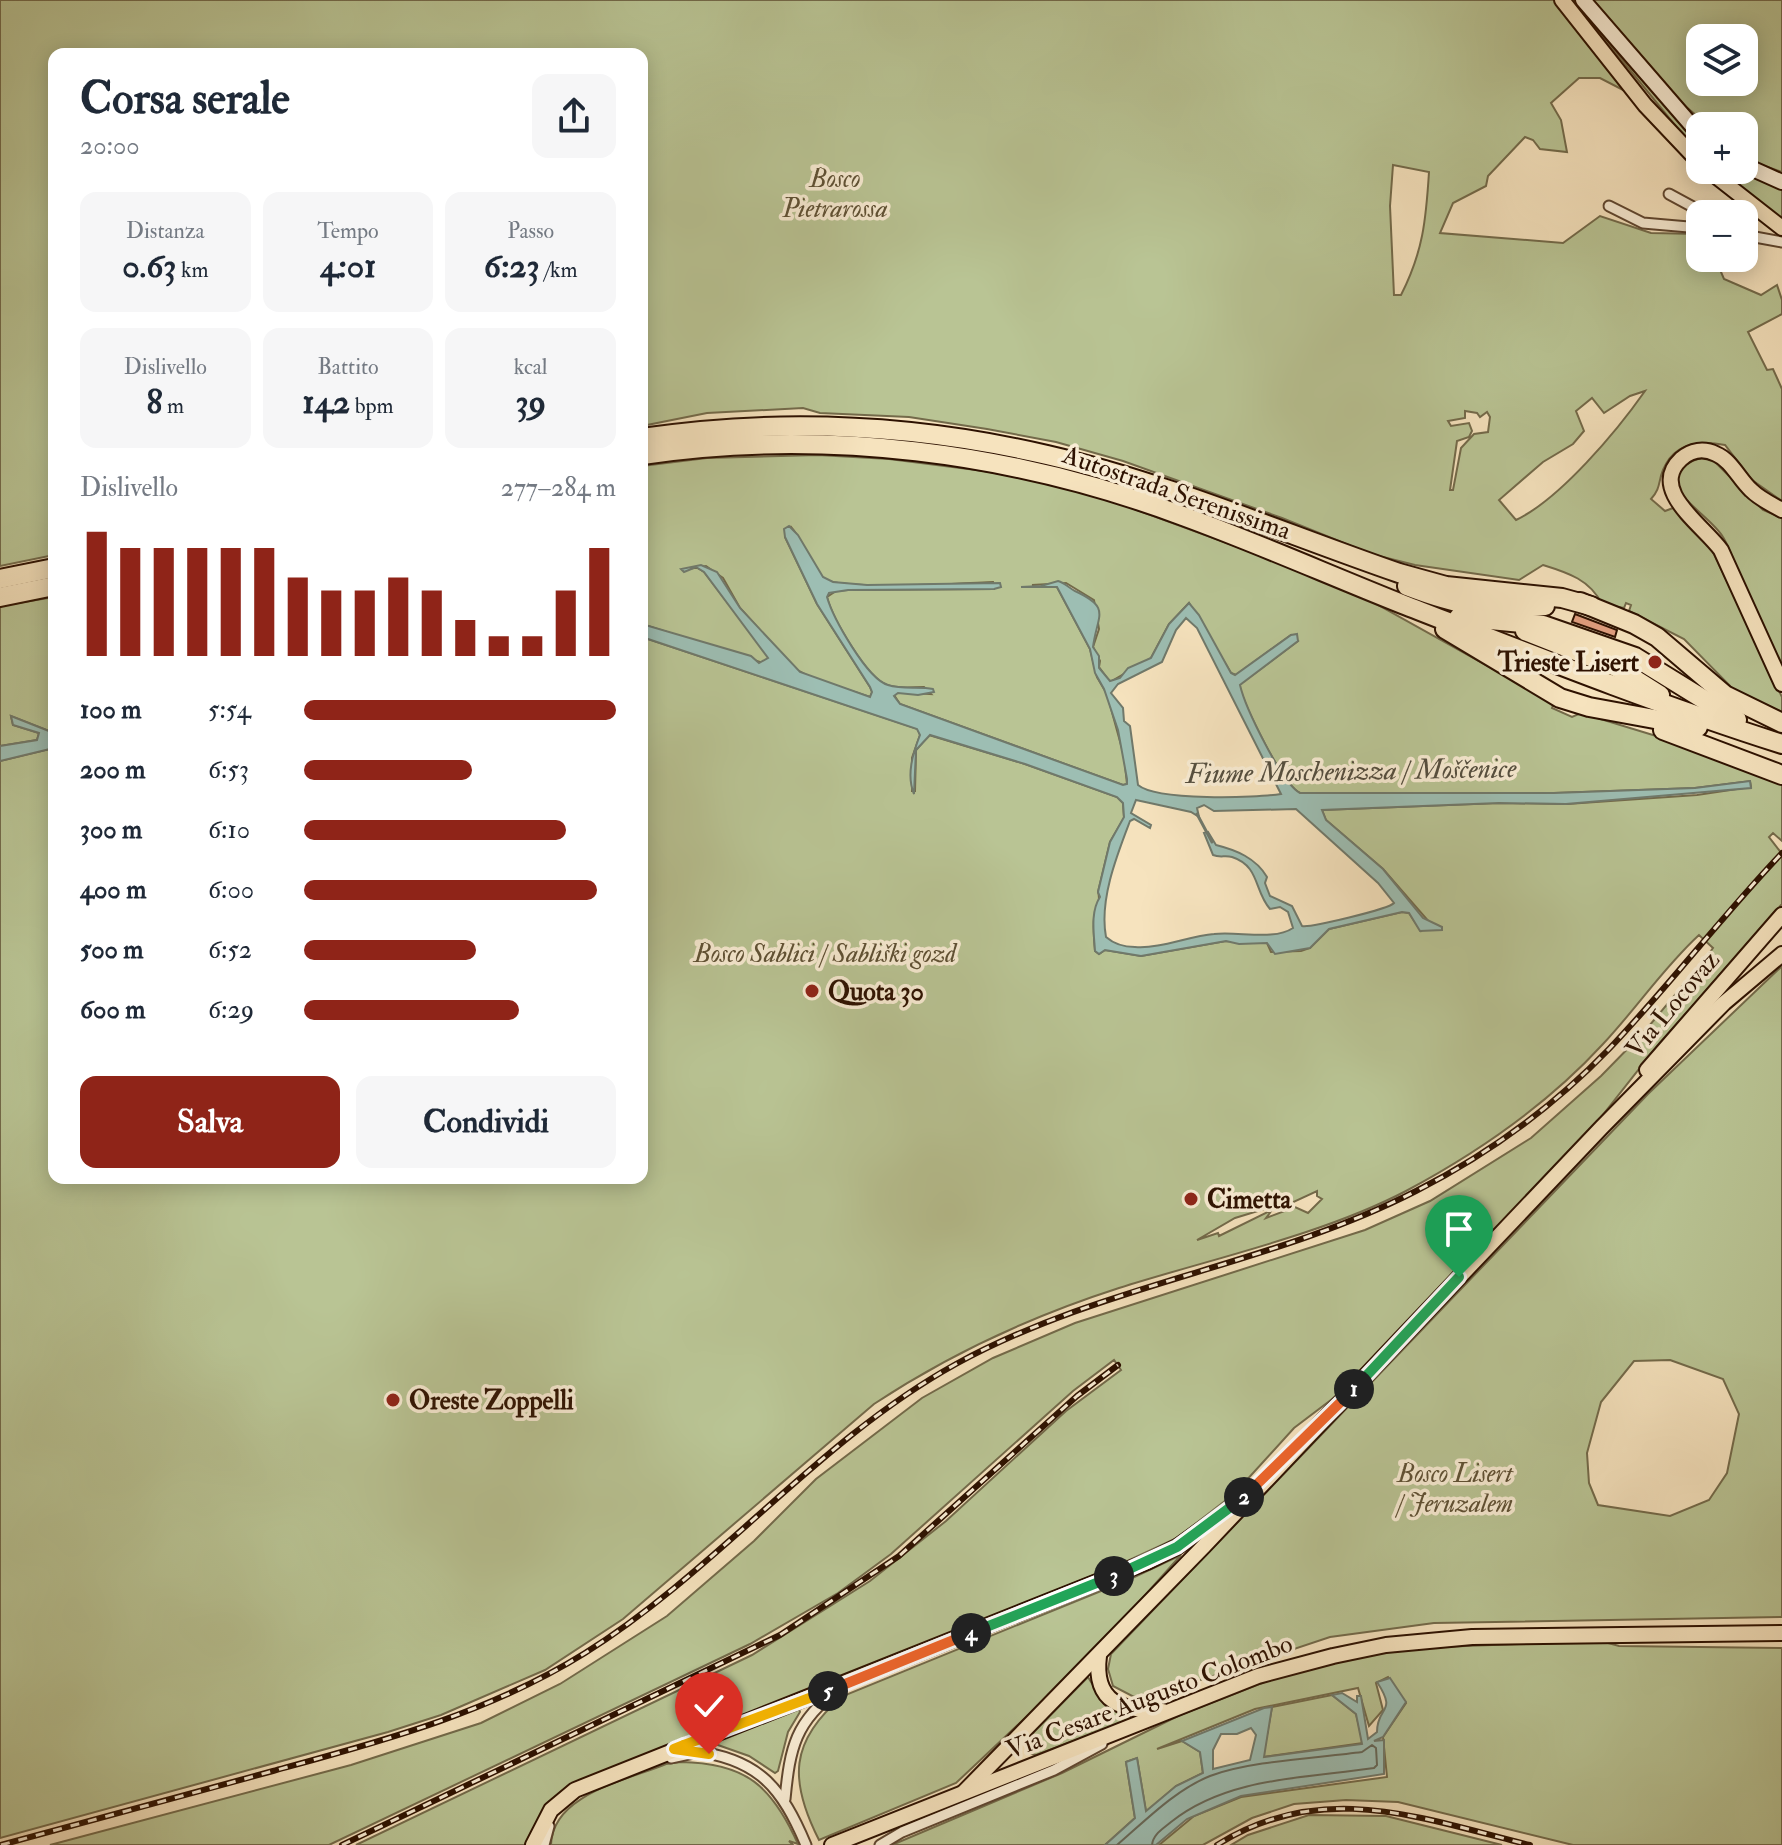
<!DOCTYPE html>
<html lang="it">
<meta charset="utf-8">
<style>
:root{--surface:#fff;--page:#f6f6f7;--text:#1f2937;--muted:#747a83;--accent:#8f2418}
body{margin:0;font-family:"IM FELL Double Pica",serif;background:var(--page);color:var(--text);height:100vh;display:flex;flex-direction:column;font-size:30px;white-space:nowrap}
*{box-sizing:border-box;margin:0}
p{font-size:26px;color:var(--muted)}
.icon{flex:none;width:44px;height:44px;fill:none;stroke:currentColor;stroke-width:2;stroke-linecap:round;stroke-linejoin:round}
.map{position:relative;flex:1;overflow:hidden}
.sheet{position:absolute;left:48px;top:48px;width:600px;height:1136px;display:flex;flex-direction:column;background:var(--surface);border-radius:16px;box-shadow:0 4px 20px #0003}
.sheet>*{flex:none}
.tools{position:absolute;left:1686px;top:24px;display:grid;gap:16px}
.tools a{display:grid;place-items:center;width:72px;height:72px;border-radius:16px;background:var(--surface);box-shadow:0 4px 20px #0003;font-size:40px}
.pin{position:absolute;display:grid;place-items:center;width:68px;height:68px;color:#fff;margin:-82px -34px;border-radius:50% 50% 50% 0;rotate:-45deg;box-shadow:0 0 8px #0007}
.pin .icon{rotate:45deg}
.km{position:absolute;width:40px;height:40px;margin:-20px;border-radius:50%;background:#222;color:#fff;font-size:22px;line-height:40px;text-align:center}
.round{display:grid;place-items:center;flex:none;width:84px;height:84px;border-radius:16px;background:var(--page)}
.overview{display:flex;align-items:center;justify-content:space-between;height:136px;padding:0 32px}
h1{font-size:44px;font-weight:700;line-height:60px}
.stats{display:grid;grid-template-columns:repeat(3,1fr);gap:12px;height:136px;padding:8px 32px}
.stats div{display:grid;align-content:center;border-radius:16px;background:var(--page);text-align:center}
.stats b{font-size:34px;font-weight:700}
.stats small{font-size:22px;font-weight:400}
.stats p{font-size:22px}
.chart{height:224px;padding:16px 32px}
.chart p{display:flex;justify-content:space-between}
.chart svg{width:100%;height:144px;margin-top:8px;stroke:var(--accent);stroke-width:6}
.primary-button{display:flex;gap:16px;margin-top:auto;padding:16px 32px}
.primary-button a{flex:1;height:92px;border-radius:16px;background:var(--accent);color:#fff;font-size:32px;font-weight:700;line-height:92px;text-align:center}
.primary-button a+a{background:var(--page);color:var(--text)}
ul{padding:0 32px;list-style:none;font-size:26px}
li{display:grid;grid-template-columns:128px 96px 1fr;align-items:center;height:60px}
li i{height:20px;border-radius:10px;background:var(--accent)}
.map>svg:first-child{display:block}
</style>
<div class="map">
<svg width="1782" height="1845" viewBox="0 0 1782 1845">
<rect width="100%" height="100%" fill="#f6e3be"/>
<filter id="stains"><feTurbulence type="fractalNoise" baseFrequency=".0025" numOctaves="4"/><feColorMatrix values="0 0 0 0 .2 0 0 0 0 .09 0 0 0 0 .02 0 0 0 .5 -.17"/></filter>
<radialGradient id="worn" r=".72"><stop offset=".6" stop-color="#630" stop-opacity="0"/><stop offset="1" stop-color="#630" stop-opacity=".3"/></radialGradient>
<!-- green -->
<g fill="#b9c494" stroke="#736a4a" stroke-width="2" fill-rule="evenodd">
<path d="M0 0H1554L1629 93 1600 78H1579L1551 103 1561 120 1567 152 1540 149 1533 140 1525 137 1488 176 1486 186 1453 203 1440 233 1563 243 1600 216 1651 233 1700 234V258H1715L1724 279 1761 295 1777 285 1782 300V314L1748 332 1767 370 1773 369 1782 389V501L1752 480 1725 445C1700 440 1674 443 1663 470 1658 482 1661 488 1651 499L1665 511 1673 508 1712 550 1782 697V712L1735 691 1684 639 1629 611 1631 605 1626 603 1624 608 1602 604C1590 580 1569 573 1543 565L1519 580 1415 565 1371 554 1282 518 1123 461 1056 442 987 429 909 417 820 413 803 408 707 413 642 426V54H54V555L0 566ZM1393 165 1429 172C1426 220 1423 252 1401 295H1394L1390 206ZM1645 391C1617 431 1560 499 1516 520L1499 500 1543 462 1573 444 1584 431 1576 411 1592 398 1604 413 1630 396ZM1465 411 1477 413 1480 417 1487 412 1490 417 1488 432 1474 434 1461 448 1453 490H1450L1457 441 1469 437 1472 431 1469 423 1451 426 1448 421 1465 418Z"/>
<path d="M1573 0 1700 143V156Z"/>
<path d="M1590 0H1782V172L1753 162 1744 154V126H1709L1666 90ZM1700 38H1744V82H1700Z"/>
<path d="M1719 170H1737L1782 189V219Z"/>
<path d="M818 455 889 459 984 471 1065 486 1126 506 1284 564 1369 600 1554 703 1552 708 1572 717 1581 713 1666 739 1782 782V841L1773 833 1769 837 1782 854V904L1658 1045 1594 1126 1348 1387 1294 1428 1234 1494 1177 1538 1121 1564 564 1790C545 1806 535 1823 525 1845H356L752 1655 870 1581 946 1521 1066 1411 1121 1370 1114 1360 1073 1391 891 1554 838 1593 750 1644 329 1845H50L351 1765 481 1723 560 1684 667 1616 754 1541 816 1479 922 1398 993 1358 1075 1323 1365 1230 1430 1201 1531 1138 1601 1076 1644 1032 1705 959 1713 948 1699 935C1664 967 1636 1009 1603 1044 1547 1105 1479 1152 1406 1191 1322 1235 1210 1259 1119 1288 1032 1316 951 1353 874 1404L623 1619 545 1670 441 1715 388 1732 0 1838V761L54 748V1178H642V637L918 729 920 735 912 758V791H915L916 750 929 735 1025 764 1117 797 1123 803 1124 818 1110 842 1098 892C1101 901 1096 908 1094 918 1093 928 1094 940 1095 951L1099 954 1105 950 1141 956 1226 941 1267 943 1271 952 1301 951 1310 948 1329 929 1402 912 1409 913 1421 931 1431 924 1383 869 1326 820 1322 810 1499 803 1567 804 1697 795 1751 787 1750 781 1695 788 1554 793H1300C1282 784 1245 707 1239 685L1298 641 1291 635 1236 675 1231 673 1189 603 1169 624 1151 658 1110 682 1099 667 1100 661 1093 647 1099 629 1094 600 1066 583 1032 585 1057 587 1090 649 1097 677 1107 694 1124 756 1127 784 1123 785 900 704 894 695 898 692 931 694 924 687C912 687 898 689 887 685 866 677 832 617 827 597L836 591 848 590 994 589 993 582C966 583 842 591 825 579 810 568 804 541 791 527L785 537 817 604 870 687 872 692 870 697 812 678 795 669 740 608 723 578 706 566 682 570 696 567 704 572 766 653 768 658 763 663 642 624V466L707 458ZM1317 1191V1196L1322 1199 1308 1213 1295 1207 1266 1218 1272 1210 1219 1236 1218 1233 1197 1240 1235 1218 1281 1204 1285 1206Z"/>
<path d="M1710 457 1763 510 1782 518V673C1768 643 1754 613 1741 583 1735 567 1732 551 1723 537 1713 520 1682 502 1678 486 1674 466 1694 458 1710 457Z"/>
<path d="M54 597V733L11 716 13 725 39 733 37 740 0 746V606Z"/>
<path d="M1782 966V1617L1434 1623 1330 1637 1204 1679 1134 1697 1113 1686 1108 1669 1111 1654 1648 1094ZM1670 1360 1723 1379 1739 1414 1727 1473 1709 1500 1670 1516 1598 1505 1589 1483 1587 1453 1601 1402 1634 1361Z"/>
<path d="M1181 1555 1089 1658 956 1783 819 1840C789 1781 789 1741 843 1696L1128 1580Z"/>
<path d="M1601 1641 1619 1646 1782 1648V1845H1573L1398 1802 1346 1800 1294 1804 1252 1818 1203 1845H1159L1194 1816 1241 1797 1387 1777 1383 1737 1406 1703 1388 1677 1376 1683 1383 1710 1369 1726 1358 1688 1255 1709 1157 1749 1182 1741 1200 1752 1203 1773 1176 1786 1146 1812 1137 1758 1126 1762 1135 1818 1105 1845H892L1062 1773 1180 1715 1275 1678 1385 1649Z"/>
<path d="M1088 1677 1099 1695 1128 1714 1130 1720 1036 1755 1031 1754 1027 1743 1029 1737Z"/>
<path d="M1332 1695 1356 1714 1363 1743 1263 1757 1272 1707Z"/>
<path d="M798 1706 800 1712 788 1732 778 1771 775 1773 749 1756 715 1744V1741Z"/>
<path d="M681 1762C746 1763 772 1786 798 1844L789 1841 793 1845H551C552 1794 628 1780 666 1764Z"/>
<path d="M1309 1815 1386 1816 1502 1845H1231L1248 1835Z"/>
</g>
<!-- water -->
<g fill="#9dbeb3" stroke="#70796b" stroke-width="2" fill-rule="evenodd">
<path d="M789 526 798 535 823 577 833 582 867 585 1000 583 1001 587 994 589 848 590 829 593 827 597C833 618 867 679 888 685 903 690 919 686 933 689L934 692 918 695 898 693 894 696 900 704 1123 785 1127 784V779L1118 730 1104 689 1095 673 1090 649 1057 587H1021L1041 586 1058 581C1065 583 1069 588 1075 591 1112 608 1097 615 1093 647L1099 656V668L1110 681 1120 678 1128 668 1151 658 1169 624 1189 603 1199 615 1231 673 1235 675 1291 635 1297 634 1298 641 1240 685C1245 707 1282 784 1300 793H1554L1695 788 1750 781 1751 788 1566 804 1499 803 1322 810 1326 820 1383 869 1423 918 1442 927V930L1420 931 1409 913 1402 912 1329 929 1310 948 1275 954 1267 943 1239 944 1226 941 1141 956 1105 950 1099 954 1095 951C1094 934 1090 912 1100 897L1098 892 1110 842 1124 817 1123 803 1117 797 1025 764 930 735 916 750 914 794C906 775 913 753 920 735L917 729 642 637V624L751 656 759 663 768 658 704 572 696 567 684 572 681 569 701 565 717 572 740 608 800 672 870 697 872 692 870 687 817 604 785 537 784 529ZM1186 618 1197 628 1281 794C1255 798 1157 801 1138 785L1130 726 1124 721 1123 708 1111 693 1118 684 1162 662 1176 630ZM1136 800 1191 812 1199 817 1197 808 1204 805 1214 811 1296 809 1378 883 1394 903C1389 909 1310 928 1302 926L1292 906 1270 896 1265 883 1267 877C1256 858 1236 850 1216 845L1208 832 1204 833 1213 855C1220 858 1225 855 1232 857 1260 866 1254 891 1270 909L1280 907 1288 912 1293 928C1274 941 1238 931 1214 934 1188 936 1161 949 1135 947 1124 947 1114 944 1106 937 1099 900 1117 855 1130 821L1134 819 1150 828 1151 825 1131 813Z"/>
<path d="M11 716 54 733V748L0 761V746L37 740 39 733 13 725Z"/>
<path d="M1390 1678 1406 1702 1383 1737 1374 1741 1384 1740V1774L1241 1796 1187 1819 1156 1845H1105L1135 1818 1126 1762 1137 1758 1146 1811 1176 1786 1203 1773 1200 1752 1182 1741 1264 1708 1272 1707 1264 1757 1362 1744 1356 1714 1332 1695 1342 1693 1357 1702V1696H1361L1368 1739 1377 1732C1377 1705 1398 1714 1377 1682ZM1251 1728 1256 1735 1250 1760 1213 1769V1750L1221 1734H1237Z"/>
</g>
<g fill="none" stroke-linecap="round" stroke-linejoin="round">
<!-- shore -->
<path stroke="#65685a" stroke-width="2" d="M1117 1845C1145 1821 1175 1790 1210 1776 1249 1761 1317 1758 1362 1752L1372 1745 1376 1748 1377 1765 1374 1768C1306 1778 1227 1777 1171 1822 1163 1829 1153 1834 1152 1845"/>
<!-- stream -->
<path stroke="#70796b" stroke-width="3" d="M1197 814 1212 842"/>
</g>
<!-- building -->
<path fill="#e19e7f" stroke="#2d1100" stroke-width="2" d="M1575 614 1617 630 1615 637 1572 622Z"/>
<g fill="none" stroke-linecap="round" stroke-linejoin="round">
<defs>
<g id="street">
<path d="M1669 194 1706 214"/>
<path d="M1609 206 1643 223 1700 228"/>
<path d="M1744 235 1782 242"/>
<path d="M694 1751C759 1759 782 1788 806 1845"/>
<path d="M671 1758 699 1752"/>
<path d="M785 1799C790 1748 795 1721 839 1689"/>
<path d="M544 1845 549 1826"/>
<path d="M880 1845 902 1832 1054 1770 1102 1744"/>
</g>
<g id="secondary">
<path d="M1583 0 1700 135"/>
<path d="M1744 165 1782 182"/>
</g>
<g id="primary">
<path d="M1562 0 1645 105 1700 163"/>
<path d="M1708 170 1782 228"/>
<path d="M1782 510C1771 504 1760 499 1751 490 1739 479 1731 460 1716 454 1704 448 1691 450 1681 459 1648 490 1703 525 1721 550L1782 684"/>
<path d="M1647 1070 1782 915"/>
<path d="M1099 1656C1093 1704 1123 1711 1163 1711"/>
<path d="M964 1792 1204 1546 1602 1127 1724 1003 1782 954"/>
<path d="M533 1845 551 1810 575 1790 1147 1562 1177 1547 1229 1510"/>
<path d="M832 1845 1258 1676 1333 1656 1386 1645 1472 1637 1782 1633"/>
</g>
<g id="highway">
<path d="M642 438C777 418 914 424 1047 455 1168 483 1283 533 1399 573L1446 586 1562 598 1591 606"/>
<path d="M642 455C823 428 1012 452 1183 516 1257 543 1329 575 1402 604 1528 653 1653 703 1782 744"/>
<path d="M0 579 54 568"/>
<path d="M1407 586C1459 606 1489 611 1545 606"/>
<path d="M0 597 54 586"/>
<path d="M1580 602 1634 624 1657 637 1725 695 1782 723"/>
<path d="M1459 617 1543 625 1635 657 1737 720"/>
<path d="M1445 629 1560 698 1589 707 1698 727"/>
<path d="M1525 631 1614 666 1660 695"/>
<path d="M1663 730 1782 775"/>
</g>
</defs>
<!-- street casing -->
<use href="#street" stroke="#5f4630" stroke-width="13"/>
<!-- secondary casing -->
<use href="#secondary" stroke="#2d1100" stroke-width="18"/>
<!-- primary casing -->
<use href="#primary" stroke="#2d1100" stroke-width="18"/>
<!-- highway casing -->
<use href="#highway" stroke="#2d1100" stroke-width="22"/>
<!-- street -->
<use href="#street" stroke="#f9edd5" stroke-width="9"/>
<!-- secondary -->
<use href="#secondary" stroke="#f9edd5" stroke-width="14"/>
<!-- primary -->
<use href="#primary" stroke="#f6e3be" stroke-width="14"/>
<!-- highway -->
<use href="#highway" stroke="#f6e3be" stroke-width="18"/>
<defs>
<g id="rail">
<path d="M1 1845C92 1820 183 1796 273 1771 382 1741 489 1713 585 1653 719 1569 817 1441 956 1364 1101 1284 1270 1266 1416 1191 1487 1155 1553 1107 1609 1049 1669 986 1722 916 1782 853"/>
<path d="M342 1845 780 1635 899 1556 1077 1396 1118 1365"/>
<path d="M1217 1845C1322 1779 1420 1818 1530 1845"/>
</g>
</defs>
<!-- rail casing -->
<use href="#rail" stroke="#2d1100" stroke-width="6"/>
<!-- rail -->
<use href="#rail" stroke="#f9edd5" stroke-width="3" stroke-dasharray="9" stroke-linecap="butt"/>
</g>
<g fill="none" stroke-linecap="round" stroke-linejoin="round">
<defs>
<path id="split-1" d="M1354 1389 1459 1277"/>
<path id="split-2" d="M1244 1497 1354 1389"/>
<path id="split-3" d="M1114 1576 1177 1547 1244 1497"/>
<path id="split-4" d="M971 1633 1114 1576"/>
<path id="split-5" d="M828 1691 971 1633"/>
<path id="split-6" d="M684 1745 828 1691"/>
<path id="split-7" d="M684 1745 674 1749 709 1754"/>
</defs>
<!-- split-1 casing -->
<use href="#split-1" stroke="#fff" stroke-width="16"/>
<!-- split-2 casing -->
<use href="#split-2" stroke="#fff" stroke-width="16"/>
<!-- split-3 casing -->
<use href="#split-3" stroke="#fff" stroke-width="16"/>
<!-- split-4 casing -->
<use href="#split-4" stroke="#fff" stroke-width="16"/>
<!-- split-5 casing -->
<use href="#split-5" stroke="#fff" stroke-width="16"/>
<!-- split-6 casing -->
<use href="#split-6" stroke="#fff" stroke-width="16"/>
<!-- split-7 casing -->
<use href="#split-7" stroke="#fff" stroke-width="16"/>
<!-- split-1 -->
<use href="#split-1" stroke="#22a559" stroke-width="10"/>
<!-- split-2 -->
<use href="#split-2" stroke="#f0652b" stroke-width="10"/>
<!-- split-3 -->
<use href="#split-3" stroke="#22a559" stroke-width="10"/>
<!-- split-4 -->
<use href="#split-4" stroke="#22a559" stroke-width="10"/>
<!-- split-5 -->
<use href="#split-5" stroke="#f0652b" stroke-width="10"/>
<!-- split-6 -->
<use href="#split-6" stroke="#f5b400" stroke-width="10"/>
<!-- split-7 -->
<use href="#split-7" stroke="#f5b400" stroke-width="10"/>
</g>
<!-- markers -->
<g fill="#8f2418" stroke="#f9edd5" stroke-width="3">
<circle cx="1655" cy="662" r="8"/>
<circle cx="812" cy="991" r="8"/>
<circle cx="1191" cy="1199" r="8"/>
<circle cx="393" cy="1400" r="8"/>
</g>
<g text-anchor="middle" stroke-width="7" stroke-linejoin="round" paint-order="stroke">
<!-- park labels -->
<g font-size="26" font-style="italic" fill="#5e5034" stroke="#f9edd5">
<text x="835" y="187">Bosco<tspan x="835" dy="30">Pietrarossa</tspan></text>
<text x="825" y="962">Bosco Sablici / Sabliški gozd</text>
<text x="1455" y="1482">Bosco Lisert<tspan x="1455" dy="30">/ Jeruzalem</tspan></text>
</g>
<!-- street labels -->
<g font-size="26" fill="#2d1100" stroke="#f9edd5">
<text transform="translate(1177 492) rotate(19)" y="9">Autostrada Serenissima</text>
<text transform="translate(1672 1004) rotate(-50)" y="9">Via Locovaz</text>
<text transform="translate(1149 1696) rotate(-21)" y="9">Via Cesare Augusto Colombo</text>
</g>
<!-- poi labels -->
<g font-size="26" font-weight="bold" fill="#2d1100" stroke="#f9edd5" text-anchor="start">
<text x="1639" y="671" text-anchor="end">Trieste Lisert</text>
<text x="828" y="1000">Quota 30</text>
<text x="1207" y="1208">Cimetta</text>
<text x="409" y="1409">Oreste Zoppelli</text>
</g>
<!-- water labels -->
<g font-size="28" font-style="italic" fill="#544e3f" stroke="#f9edd5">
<text transform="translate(1351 770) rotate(-1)" y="10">Fiume Moschenizza / Moščenice</text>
</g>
</g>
<rect width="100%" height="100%" filter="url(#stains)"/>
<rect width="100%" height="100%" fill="url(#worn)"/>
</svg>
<div class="tools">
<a><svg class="icon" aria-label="layers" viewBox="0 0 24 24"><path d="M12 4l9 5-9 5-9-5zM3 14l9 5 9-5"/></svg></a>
<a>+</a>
<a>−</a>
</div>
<div class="pin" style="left:1459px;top:1277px;background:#1e9e55"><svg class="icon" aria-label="arrive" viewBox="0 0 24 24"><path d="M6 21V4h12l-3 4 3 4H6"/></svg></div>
<div class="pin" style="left:709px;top:1754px;background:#d93025"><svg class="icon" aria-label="check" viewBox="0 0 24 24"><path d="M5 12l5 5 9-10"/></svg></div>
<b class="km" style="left:1354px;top:1389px">1</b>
<b class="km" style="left:1244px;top:1497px">2</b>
<b class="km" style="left:1114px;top:1576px">3</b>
<b class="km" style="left:971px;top:1633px">4</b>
<b class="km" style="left:828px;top:1691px">5</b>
<section class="sheet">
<div class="overview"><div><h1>Corsa serale</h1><p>20:00</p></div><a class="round"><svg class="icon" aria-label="share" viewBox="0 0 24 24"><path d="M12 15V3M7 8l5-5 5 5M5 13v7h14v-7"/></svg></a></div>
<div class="stats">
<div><p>Distanza</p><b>0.63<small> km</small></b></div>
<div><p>Tempo</p><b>4:01</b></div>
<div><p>Passo</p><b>6:23<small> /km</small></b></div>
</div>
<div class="stats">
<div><p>Dislivello</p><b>8<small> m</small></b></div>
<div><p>Battito</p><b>142<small> bpm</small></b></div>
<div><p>kcal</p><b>39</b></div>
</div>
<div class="chart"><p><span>Dislivello</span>277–284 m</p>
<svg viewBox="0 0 160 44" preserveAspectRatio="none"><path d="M5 44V6M15 44V11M25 44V11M35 44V11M45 44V11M55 44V11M65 44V20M75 44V24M85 44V24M95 44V20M105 44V24M115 44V33M125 44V38M135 44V38M145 44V24M155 44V11"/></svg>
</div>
<ul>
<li><b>100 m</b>5:54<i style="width:100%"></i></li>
<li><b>200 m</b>6:53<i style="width:54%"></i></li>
<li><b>300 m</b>6:10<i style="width:84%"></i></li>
<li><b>400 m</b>6:00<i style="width:94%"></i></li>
<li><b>500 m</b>6:52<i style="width:55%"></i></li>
<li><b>600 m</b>6:29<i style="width:69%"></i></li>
</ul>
<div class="primary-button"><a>Salva</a><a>Condividi</a></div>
</section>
</div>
